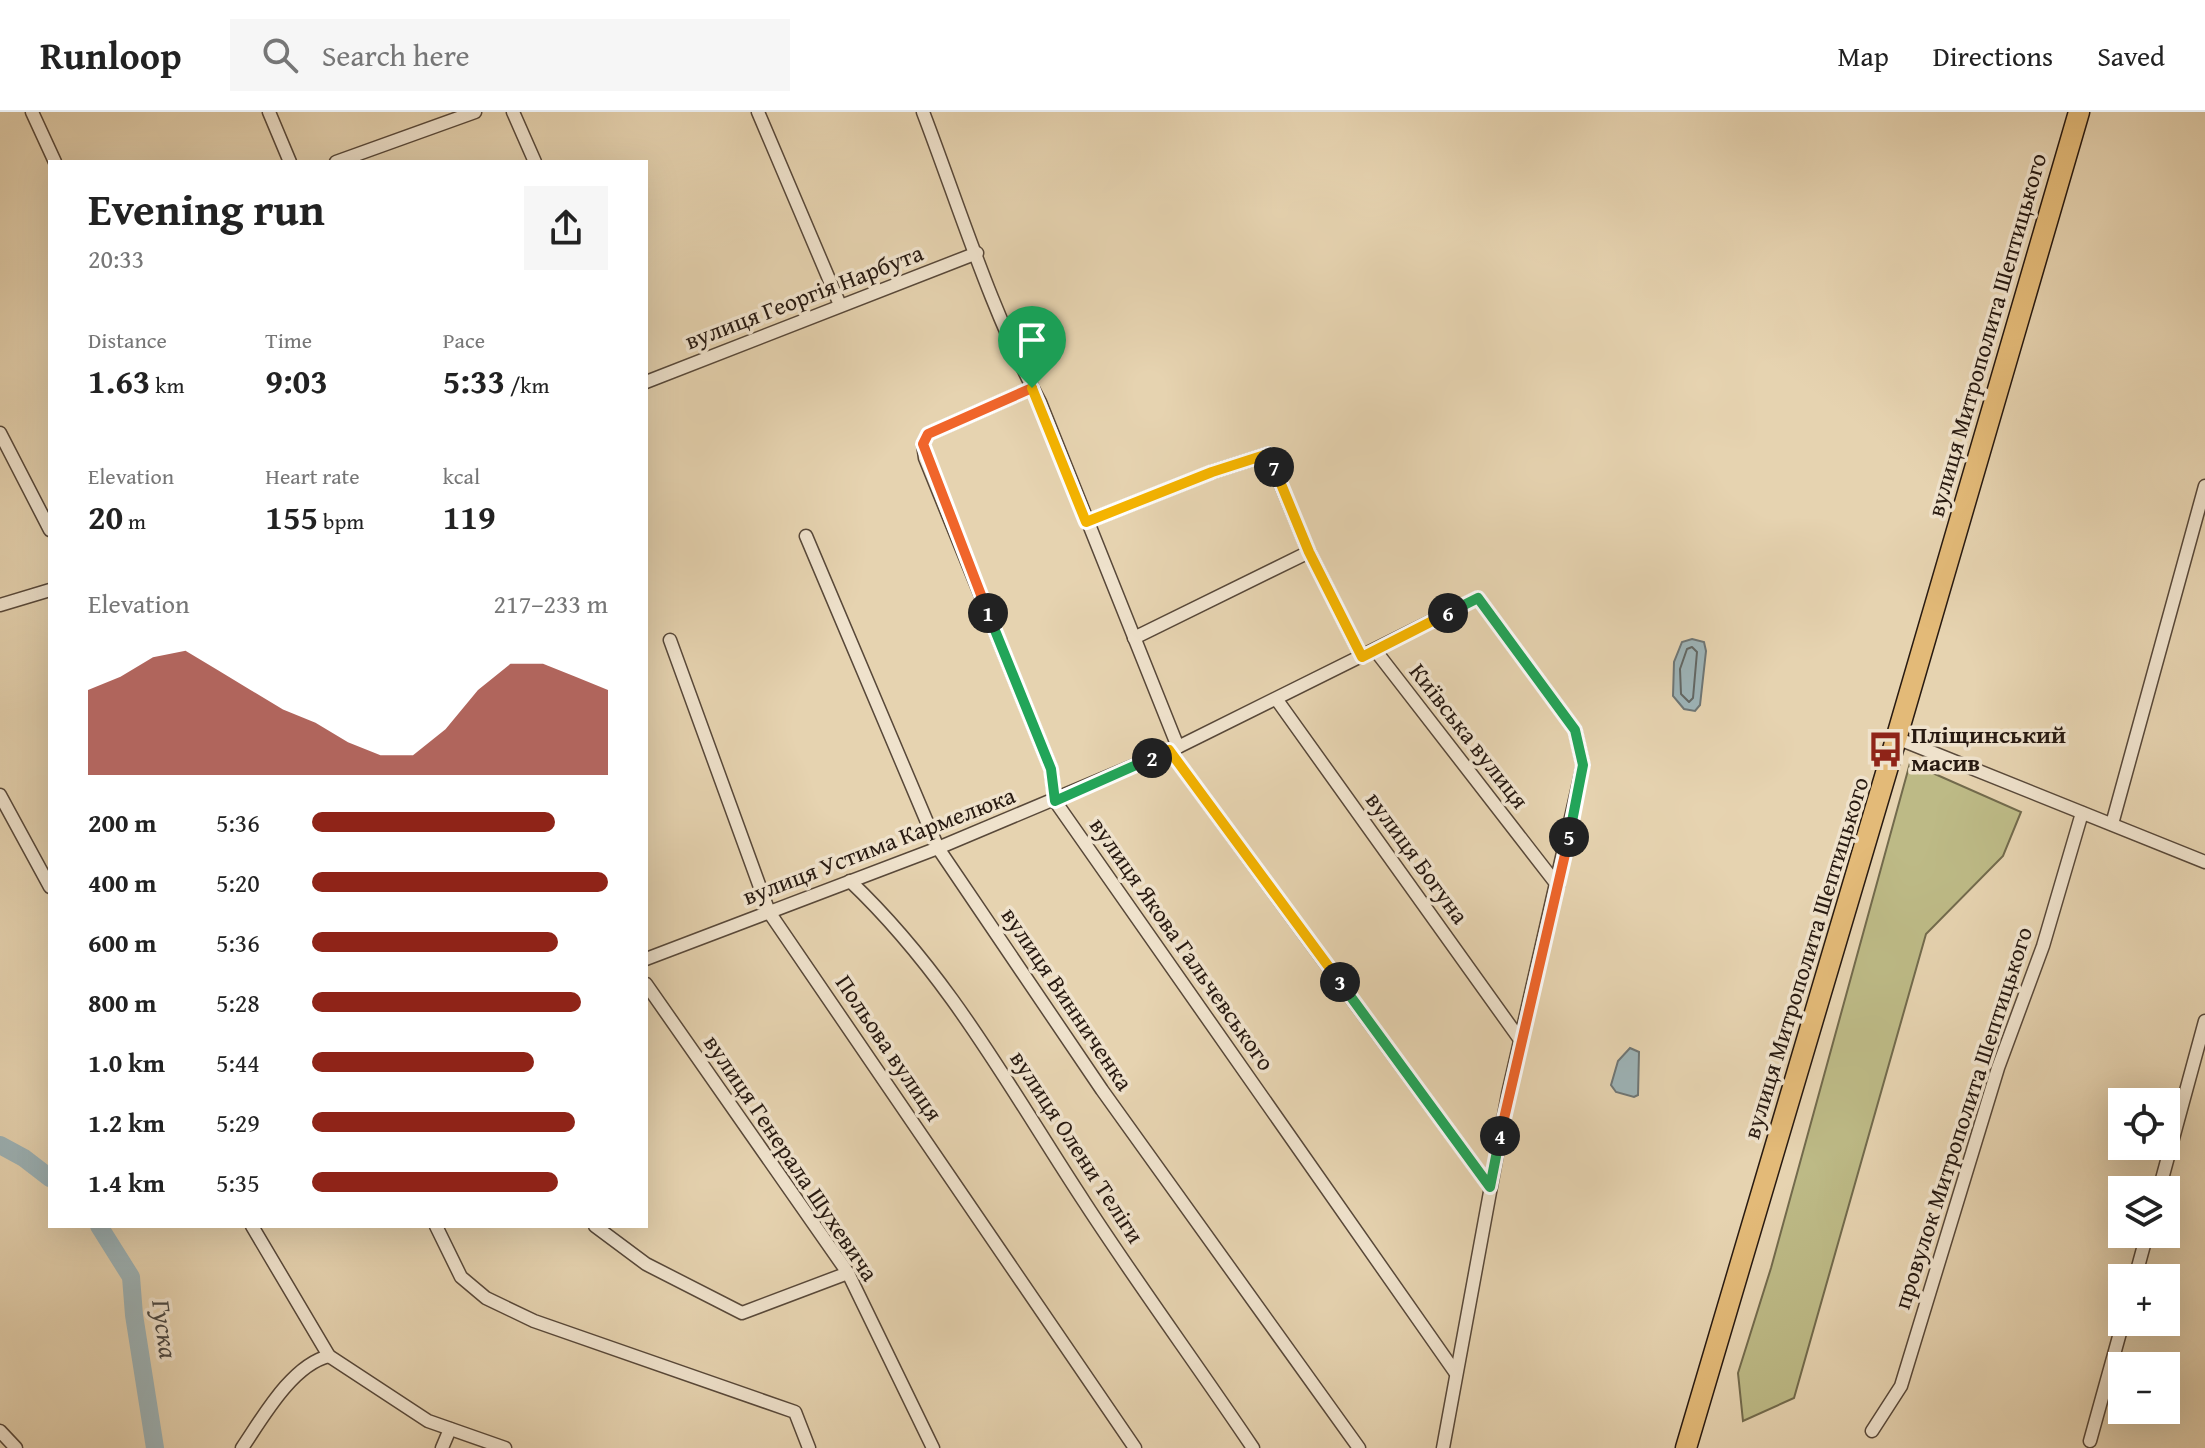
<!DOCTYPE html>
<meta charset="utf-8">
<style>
:root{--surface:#fff;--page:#f6f6f6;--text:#222;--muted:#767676;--line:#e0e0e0;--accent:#8f2418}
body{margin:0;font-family:"Gentium Book Plus",serif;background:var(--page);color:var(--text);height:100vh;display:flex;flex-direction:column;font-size:30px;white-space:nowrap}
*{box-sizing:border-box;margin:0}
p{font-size:26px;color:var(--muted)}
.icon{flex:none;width:44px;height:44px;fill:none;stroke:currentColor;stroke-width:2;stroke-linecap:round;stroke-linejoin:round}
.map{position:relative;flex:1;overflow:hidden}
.panel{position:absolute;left:48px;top:48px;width:600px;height:1068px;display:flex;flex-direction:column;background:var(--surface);border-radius:0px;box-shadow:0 8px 32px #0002}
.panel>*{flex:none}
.controls{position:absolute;left:2108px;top:976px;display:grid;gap:16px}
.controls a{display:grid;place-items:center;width:72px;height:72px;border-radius:0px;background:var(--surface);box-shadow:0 8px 32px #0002;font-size:40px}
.pin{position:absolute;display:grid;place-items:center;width:68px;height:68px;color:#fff;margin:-82px -34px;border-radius:50% 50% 50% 0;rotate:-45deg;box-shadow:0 0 8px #0007}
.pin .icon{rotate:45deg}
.km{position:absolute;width:40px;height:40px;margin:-20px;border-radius:50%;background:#222;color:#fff;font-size:22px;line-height:40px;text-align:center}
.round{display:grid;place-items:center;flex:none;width:84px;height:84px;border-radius:0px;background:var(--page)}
.summary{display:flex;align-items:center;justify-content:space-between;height:136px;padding:0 40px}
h1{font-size:44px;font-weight:700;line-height:60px}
.metrics{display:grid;grid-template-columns:repeat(3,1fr);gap:12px;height:136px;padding:8px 40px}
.metrics div{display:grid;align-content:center}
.metrics b{font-size:34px;font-weight:700}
.metrics small{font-size:22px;font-weight:400}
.metrics p{font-size:22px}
.chart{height:224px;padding:16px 40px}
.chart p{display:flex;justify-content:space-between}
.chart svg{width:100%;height:144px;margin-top:8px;fill:var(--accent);opacity:.7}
ul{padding:0 40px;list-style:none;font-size:26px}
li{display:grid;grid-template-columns:128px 96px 1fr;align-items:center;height:60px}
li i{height:20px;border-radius:10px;background:var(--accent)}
header{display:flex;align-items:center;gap:48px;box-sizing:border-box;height:112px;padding:0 40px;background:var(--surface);border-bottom:2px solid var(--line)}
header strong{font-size:38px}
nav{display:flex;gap:44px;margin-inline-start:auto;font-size:28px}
.search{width:560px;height:72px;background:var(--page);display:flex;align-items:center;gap:20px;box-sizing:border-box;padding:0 28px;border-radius:0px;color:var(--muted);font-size:30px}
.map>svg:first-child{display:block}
</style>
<header>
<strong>Runloop</strong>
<div class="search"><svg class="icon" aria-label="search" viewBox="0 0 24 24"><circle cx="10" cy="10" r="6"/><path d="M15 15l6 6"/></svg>Search here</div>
<nav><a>Map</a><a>Directions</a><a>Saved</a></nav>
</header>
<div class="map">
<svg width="2205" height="1336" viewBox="0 0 2205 1336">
<rect width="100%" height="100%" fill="#e6d3b0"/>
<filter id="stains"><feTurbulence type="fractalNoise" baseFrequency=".0025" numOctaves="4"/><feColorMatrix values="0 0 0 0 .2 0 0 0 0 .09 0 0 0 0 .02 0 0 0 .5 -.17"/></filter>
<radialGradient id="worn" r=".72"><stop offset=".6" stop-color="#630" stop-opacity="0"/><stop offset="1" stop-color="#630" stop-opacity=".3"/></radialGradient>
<!-- green -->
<path fill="#bdba86" stroke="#726a4c" stroke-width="2" d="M1910 651 2021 700 2003 744 1926 822 1794 1286 1743 1309 1738 1261 1771 1156Z"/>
<!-- water -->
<g fill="#9db4b8" stroke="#6e7675" stroke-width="2">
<path d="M1692 527 1704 530 1706 539 1700 593 1695 599 1684 597 1673 584 1674 550 1682 530Z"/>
<path d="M1630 936 1639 940 1638 983 1634 985 1616 980 1611 973 1618 949Z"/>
</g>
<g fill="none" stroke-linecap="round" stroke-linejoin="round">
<!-- shore -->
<path stroke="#626764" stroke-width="2" d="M1692 535 1697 540 1693 586 1689 590 1681 582 1680 557 1687 537Z"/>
<!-- river -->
<g stroke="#9db4b8" stroke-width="18">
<path d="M0 1033 24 1046 50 1066"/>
<path d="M99 1114 131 1165 134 1203 155 1336"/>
</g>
<defs>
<g id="minor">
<path d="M32 0 55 50"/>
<path d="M269 0 290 50"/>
<path d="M513 0 535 50"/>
<path d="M758 0 840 193"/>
<path d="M923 0C960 97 991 199 1040 290L1178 635"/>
<path d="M336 50 475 0"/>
<path d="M646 270 977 141"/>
<path d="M1032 276 928 322 923 332 925 346 1051 657 1055 689 1455 1260"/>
<path d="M0 321 50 418"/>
<path d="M1086 410 1212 360 1268 342 1309 440 1362 545"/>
<path d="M806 424 938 736 1102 978 1359 1336"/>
<path d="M0 493 50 478"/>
<path d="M1134 526 1309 440"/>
<path d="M670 528 769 800 1135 1336"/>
<path d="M1375 538 1558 774"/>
<path d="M1277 588 1521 929"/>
<path d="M1899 627 2205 750"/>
<path d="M1169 638 1490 1075"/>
<path d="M0 683 50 775"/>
<path d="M2112 712 2205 374"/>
<path d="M850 769C950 864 1010 977 1085 1091 1139 1174 1198 1254 1253 1336"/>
<path d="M646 847 938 736 1178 635 1478 486 1575 618 1583 653 1508 982 1443 1336"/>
<path d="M646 872 848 1161 933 1336"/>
<path d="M2159 1078 2205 909"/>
<path d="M252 1114 329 1244 428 1309 505 1336"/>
<path d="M436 1114 461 1165 486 1186 534 1209 795 1300 809 1336"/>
<path d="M595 1114 646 1152 742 1201 848 1161"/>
<path d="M2135 1166 2147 1122"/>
<path d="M0 1319 16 1336"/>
<path d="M1872 1319 1901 1274 1998 956 2043 834 2082 701"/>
<path d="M2090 1329 2123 1210"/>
<path d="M242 1336C263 1305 292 1253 329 1244"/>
<path d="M442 1336 450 1317"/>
</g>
<path id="primary" d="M1686 1336C1820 891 1949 446 2079 0"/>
</defs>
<!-- minor casing -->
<use href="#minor" stroke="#584839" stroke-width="15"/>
<!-- primary casing -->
<use href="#primary" stroke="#281a11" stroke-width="23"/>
<!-- minor -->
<use href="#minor" stroke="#efe2cc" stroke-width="12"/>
<!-- primary -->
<use href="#primary" stroke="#e3ba78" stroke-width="20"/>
</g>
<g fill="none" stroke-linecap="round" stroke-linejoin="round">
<defs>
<path id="split-1" d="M988 501 923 332 928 322 1032 276"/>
<path id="split-2" d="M988 501 1051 657 1055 689 1152 646"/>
<path id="split-3" d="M1152 646 1169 638 1340 870"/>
<path id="split-4" d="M1340 870 1490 1075 1500 1024"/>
<path id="split-5" d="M1500 1024 1569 725"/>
<path id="split-6" d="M1448 501 1478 486 1575 618 1583 653 1569 725"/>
<path id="split-7" d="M1274 355 1309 440 1362 545 1448 501"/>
<path id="split-8" d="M1032 276 1086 410 1212 360 1268 342 1274 355"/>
</defs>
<!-- split-1 casing -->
<use href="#split-1" stroke="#fff" stroke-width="16"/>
<!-- split-2 casing -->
<use href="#split-2" stroke="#fff" stroke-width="16"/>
<!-- split-3 casing -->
<use href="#split-3" stroke="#fff" stroke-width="16"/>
<!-- split-4 casing -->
<use href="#split-4" stroke="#fff" stroke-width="16"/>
<!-- split-5 casing -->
<use href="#split-5" stroke="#fff" stroke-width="16"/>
<!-- split-6 casing -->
<use href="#split-6" stroke="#fff" stroke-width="16"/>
<!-- split-7 casing -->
<use href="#split-7" stroke="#fff" stroke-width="16"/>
<!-- split-8 casing -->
<use href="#split-8" stroke="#fff" stroke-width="16"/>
<!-- split-1 -->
<use href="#split-1" stroke="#f0652b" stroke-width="10"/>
<!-- split-2 -->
<use href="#split-2" stroke="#22a559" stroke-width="10"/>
<!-- split-3 -->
<use href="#split-3" stroke="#f5b400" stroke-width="10"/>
<!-- split-4 -->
<use href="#split-4" stroke="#22a559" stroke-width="10"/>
<!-- split-5 -->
<use href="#split-5" stroke="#f0652b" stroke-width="10"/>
<!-- split-6 -->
<use href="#split-6" stroke="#22a559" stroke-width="10"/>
<!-- split-7 -->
<use href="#split-7" stroke="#f5b400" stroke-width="10"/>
<!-- split-8 -->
<use href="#split-8" stroke="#f5b400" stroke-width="10"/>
</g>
<!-- icons -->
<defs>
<symbol id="bus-bare" viewBox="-9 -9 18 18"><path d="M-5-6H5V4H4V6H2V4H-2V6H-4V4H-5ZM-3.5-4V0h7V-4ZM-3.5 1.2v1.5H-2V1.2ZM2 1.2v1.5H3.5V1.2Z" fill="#8f2418" stroke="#efe2cc" stroke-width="2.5" paint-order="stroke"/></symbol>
</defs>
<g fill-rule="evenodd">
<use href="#bus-bare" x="1860" y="612" width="51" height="51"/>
</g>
<g text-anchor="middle" stroke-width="7" stroke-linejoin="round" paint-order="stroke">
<!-- street labels -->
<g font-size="24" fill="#281a11" stroke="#efe2cc">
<text transform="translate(804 185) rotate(-21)" y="8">вулиця Георгія Нарбута</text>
<text transform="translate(1987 223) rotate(-74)" y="8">вулиця Митрополита Шептицького</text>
<text transform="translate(1469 624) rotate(52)" y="8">Київська вулиця</text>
<text transform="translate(879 734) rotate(-21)" y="8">вулиця Устима Кармелюка</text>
<text transform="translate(1417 746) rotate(54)" y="8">вулиця Богуна</text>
<text transform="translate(1182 832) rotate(55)" y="8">вулиця Якова Гальчевського</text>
<text transform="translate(1806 846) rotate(-73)" y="8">вулиця Митрополита Шептицького</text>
<text transform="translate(1067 887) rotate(56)" y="8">вулиця Винниченка</text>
<text transform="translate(889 936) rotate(56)" y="8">Польова вулиця</text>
<text transform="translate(1963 1006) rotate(-72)" y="8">провулок Митрополита Шептицького</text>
<text transform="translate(1077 1035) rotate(57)" y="8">вулиця Олени Теліги</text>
<text transform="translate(791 1046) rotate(56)" y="8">вулиця Генерала Шухевича</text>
</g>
<!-- poi labels -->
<g font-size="24" font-weight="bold" fill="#281a11" stroke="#efe2cc" text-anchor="start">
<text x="1911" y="631">Пліщинський<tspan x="1911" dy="28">масив</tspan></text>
</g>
<!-- water labels -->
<g font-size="26" font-style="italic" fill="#4b4843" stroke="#efe2cc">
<text transform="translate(165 1217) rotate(82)" y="9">Гуска</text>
</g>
</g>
<rect width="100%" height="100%" filter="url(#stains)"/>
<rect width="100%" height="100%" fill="url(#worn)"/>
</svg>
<div class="controls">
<a><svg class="icon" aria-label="locate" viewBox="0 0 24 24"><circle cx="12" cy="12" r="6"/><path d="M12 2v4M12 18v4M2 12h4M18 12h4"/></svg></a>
<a><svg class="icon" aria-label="layers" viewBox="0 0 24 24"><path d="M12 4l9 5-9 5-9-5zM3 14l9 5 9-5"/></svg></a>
<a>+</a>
<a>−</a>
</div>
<div class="pin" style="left:1032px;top:276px;background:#1e9e55"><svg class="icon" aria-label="arrive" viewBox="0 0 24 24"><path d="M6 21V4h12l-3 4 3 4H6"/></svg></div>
<b class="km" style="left:988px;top:501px">1</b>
<b class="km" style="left:1152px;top:646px">2</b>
<b class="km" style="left:1340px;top:870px">3</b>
<b class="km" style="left:1500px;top:1024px">4</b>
<b class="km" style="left:1569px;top:725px">5</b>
<b class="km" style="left:1448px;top:501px">6</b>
<b class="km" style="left:1274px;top:355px">7</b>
<section class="panel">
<div class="summary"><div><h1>Evening run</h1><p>20:33</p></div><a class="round"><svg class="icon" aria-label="share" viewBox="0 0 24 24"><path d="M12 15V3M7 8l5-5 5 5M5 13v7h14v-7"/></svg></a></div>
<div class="metrics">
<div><p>Distance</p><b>1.63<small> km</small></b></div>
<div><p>Time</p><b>9:03</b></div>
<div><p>Pace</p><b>5:33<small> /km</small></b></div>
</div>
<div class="metrics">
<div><p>Elevation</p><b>20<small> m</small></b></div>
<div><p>Heart rate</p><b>155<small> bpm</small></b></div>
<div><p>kcal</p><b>119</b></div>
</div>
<div class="chart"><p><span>Elevation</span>217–233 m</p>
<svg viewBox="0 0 160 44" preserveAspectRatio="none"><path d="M0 44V18L10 14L20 8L30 6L40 12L50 18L60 24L70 28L80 34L90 38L100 38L110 30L120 18L130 10L140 10L150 14L160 18V44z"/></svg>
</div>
<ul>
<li><b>200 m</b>5:36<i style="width:82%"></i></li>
<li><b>400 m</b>5:20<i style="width:100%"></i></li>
<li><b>600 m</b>5:36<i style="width:83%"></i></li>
<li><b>800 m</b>5:28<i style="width:91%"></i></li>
<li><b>1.0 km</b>5:44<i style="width:75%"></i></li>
<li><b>1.2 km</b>5:29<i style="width:89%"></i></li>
<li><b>1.4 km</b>5:35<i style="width:83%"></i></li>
</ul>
</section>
</div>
